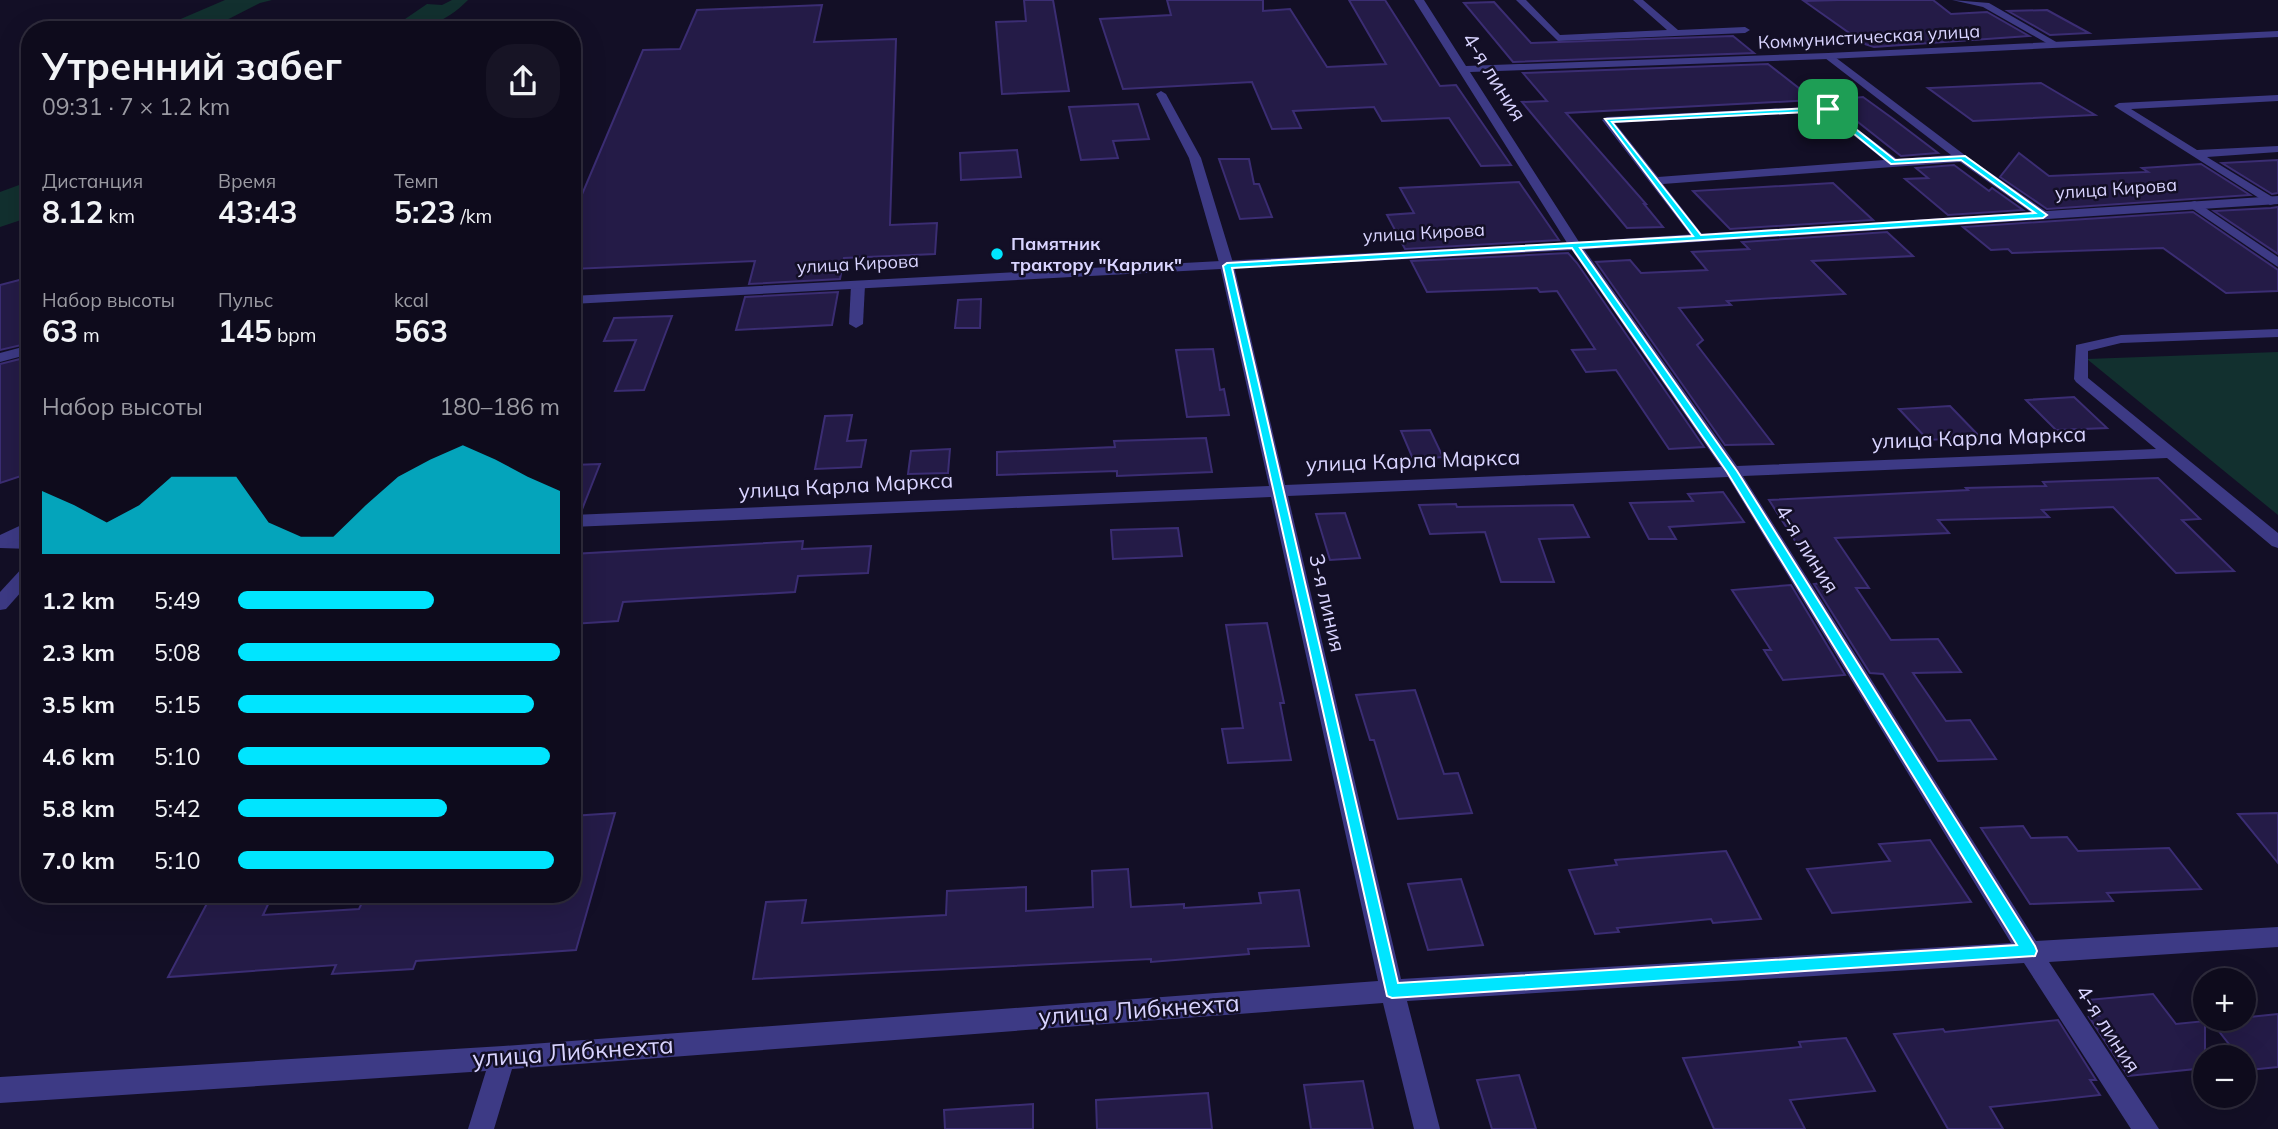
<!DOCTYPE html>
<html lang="ru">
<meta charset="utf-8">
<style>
:root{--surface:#0e0b1c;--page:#171425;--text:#f1f3f6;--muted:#9b9ba3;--line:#2e2b3b;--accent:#00e5ff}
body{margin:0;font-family:Mulish,sans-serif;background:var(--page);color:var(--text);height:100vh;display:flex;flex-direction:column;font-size:26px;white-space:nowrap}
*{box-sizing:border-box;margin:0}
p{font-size:23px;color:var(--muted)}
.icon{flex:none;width:38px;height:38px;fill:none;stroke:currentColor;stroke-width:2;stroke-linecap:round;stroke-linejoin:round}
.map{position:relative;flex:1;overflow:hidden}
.drawer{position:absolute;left:21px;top:21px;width:560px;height:882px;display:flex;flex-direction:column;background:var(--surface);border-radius:28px;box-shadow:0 7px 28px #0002,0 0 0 2px var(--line)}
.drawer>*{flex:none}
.buttons{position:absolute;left:2193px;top:968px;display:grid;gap:14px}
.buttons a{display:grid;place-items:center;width:63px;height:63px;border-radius:50%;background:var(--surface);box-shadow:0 7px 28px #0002,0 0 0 2px var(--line);font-size:35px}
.pin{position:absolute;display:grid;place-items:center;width:60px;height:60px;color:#fff;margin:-30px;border-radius:14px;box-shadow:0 4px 10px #0006}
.round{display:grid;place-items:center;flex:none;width:74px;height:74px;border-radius:28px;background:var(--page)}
.head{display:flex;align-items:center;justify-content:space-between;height:119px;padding:0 21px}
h1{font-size:38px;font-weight:700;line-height:52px}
.metrics{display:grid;grid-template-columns:repeat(3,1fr);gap:10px;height:119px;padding:7px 21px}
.metrics div{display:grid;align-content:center}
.metrics b{font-size:30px;font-weight:700}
.metrics small{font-size:19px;font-weight:400}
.metrics p{font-size:19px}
.chart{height:196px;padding:14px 21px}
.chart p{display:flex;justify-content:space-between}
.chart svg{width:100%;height:126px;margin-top:7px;fill:var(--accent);opacity:.7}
ul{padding:0 21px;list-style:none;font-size:23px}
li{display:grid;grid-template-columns:112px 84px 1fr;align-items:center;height:52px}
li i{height:18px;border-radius:9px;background:var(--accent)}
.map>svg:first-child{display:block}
</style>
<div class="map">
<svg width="2278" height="1129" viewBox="0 0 2278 1129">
<rect width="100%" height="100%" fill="#130f26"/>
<!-- green -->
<g fill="#12302f">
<path d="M225 0H272L260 3 207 30H166L176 21Z"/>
<path d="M452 0H468C444 24 423 30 389 30L427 4 442 5Z"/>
<path d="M30 181V217L0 227V192Z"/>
<path d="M2278 352V515L2087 359Z"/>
</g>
<!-- building -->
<g fill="#241b47" stroke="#3b2d73" stroke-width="2">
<path d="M1024 0H1053L1069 91 1002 94 996 22 1026 21Z"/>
<path d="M1167 0H1263V11L1290 9 1327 67 1386 64 1349 0H1385L1440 86 1456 85 1511 165 1481 166 1449 118 1382 121 1374 107 1293 111 1301 128 1272 129 1252 82 1123 89 1100 19 1171 15Z"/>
<path d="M1839 0H1933L1951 14 1987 12 2029 36 1874 47 1865 44 1804 1Z"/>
<path d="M1494 2 1531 43 1733 36 1754 53 1513 62 1464 3Z"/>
<path d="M822 5 814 42 896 39 890 225 937 223 935 254 844 258 840 279 749 284 755 261 572 269V218L643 50 680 49 697 10Z"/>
<path d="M2047 10 2089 33 2050 35 2008 11Z"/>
<path d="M1768 64 1814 100 1566 113 1646 204H1644L1663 227 1627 228 1522 102 1547 101 1523 73Z"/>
<path d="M2041 83 2095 115 1973 121 1928 88Z"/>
<path d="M1863 97 1892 118 1938 153 1901 156 1830 100Z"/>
<path d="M1138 104 1149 139 1113 141 1118 158 1081 160 1069 107Z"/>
<path d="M1017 150 1021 177 961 180 960 153Z"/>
<path d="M2019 153 2049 176 2148 172 2142 168 2201 164 2250 195 2047 209 2000 177Z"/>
<path d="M1219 159H1249L1254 184H1259L1272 217 1240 219Z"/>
<path d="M2278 160V193L2272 194 2222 163Z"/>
<path d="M1954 165 1989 191 1992 188 2023 210 1948 215 1905 179 1928 178 1916 168Z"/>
<path d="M1519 182 1559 240 1405 249 1387 215 1414 213 1400 188Z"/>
<path d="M1833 183 1873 220 1730 229 1693 191Z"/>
<path d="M2278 207V254L2214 211 2271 208Z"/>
<path d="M2193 212 2278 270V291L2226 293 2163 248 2012 253 2008 249 1991 250 1963 227Z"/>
<path d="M1887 232 1913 256 1812 261 1845 294 1727 301 1731 305 1679 308 1703 340 1697 345 1773 444 1725 445 1596 262 1630 260 1641 273 1707 270 1692 252 1749 249 1742 242Z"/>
<path d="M1568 253 1577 263 1704 447 1669 449 1616 370 1586 372 1572 350 1595 349 1557 291 1540 292 1537 288 1427 292 1411 261Z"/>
<path d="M23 279 30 343 0 350V285Z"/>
<path d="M838 292 832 325 736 330 745 297Z"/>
<path d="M981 299 980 328H955L958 300Z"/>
<path d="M672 316 644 390 615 391 636 340 604 341 614 318Z"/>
<path d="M1213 349 1220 390 1224 389 1229 415 1187 417 1176 350Z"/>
<path d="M20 359 30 384V473L0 483V364Z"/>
<path d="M2074 397 2107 428 2056 430 2026 400Z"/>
<path d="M1950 406 1980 437 1928 440 1899 409Z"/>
<path d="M852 415 847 441 866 440 861 467 815 469 825 416Z"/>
<path d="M1430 430 1443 457 1413 459 1401 431Z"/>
<path d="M1206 438 1212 472 1117 476V471L997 475V452L1115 447 1114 441Z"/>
<path d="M950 449 948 473 908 474 911 451Z"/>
<path d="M600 464 581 512H572V465Z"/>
<path d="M2158 478 2200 519 2182 520 2234 571 2176 573 2113 507 2042 510 2049 517 1938 520 1949 533 1835 538 1869 588H1856L1891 640 1938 639 1961 672 1913 673 1946 721 1970 720 1996 759 1938 761 1883 674 1870 673 1814 584 1822 583 1769 500 1968 490 1966 488 2046 486 2043 482Z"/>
<path d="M1723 492 1744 522 1669 527 1676 539H1649L1630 503 1693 501 1688 494Z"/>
<path d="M1456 504 1457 507 1573 505 1589 537 1539 539 1554 582H1501L1485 532 1430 534 1419 505Z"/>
<path d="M1345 513 1360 558 1330 560 1316 514Z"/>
<path d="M1178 528 1182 556 1113 559 1111 530Z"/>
<path d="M803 541 802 549 871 546 868 573 798 576 795 592 623 602 618 621 572 624V554Z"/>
<path d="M1791 585 1845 675 1783 680 1764 650H1771L1732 590Z"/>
<path d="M1267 623 1284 703H1280L1291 760 1228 763 1222 729 1243 728 1226 625Z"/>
<path d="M1415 690 1444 774 1458 773 1472 813 1398 819 1374 740H1370L1356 695Z"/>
<path d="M615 813 576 950 416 961 413 969 332 974 336 965 168 977 212 894H273L263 915 359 909 366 894H442L438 904 534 898 535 894H572V816Z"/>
<path d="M2278 813V863L2238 814Z"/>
<path d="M2023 826 2031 838 2067 837 2078 851 2169 848 2201 889 2107 893 2113 901 2030 904 1981 828Z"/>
<path d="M1930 840 1971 902 1832 913 1807 869 1890 861 1879 844Z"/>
<path d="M1726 851 1761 919 1713 923 1711 919 1617 928 1619 932 1595 934 1569 870 1617 865 1615 860Z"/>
<path d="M1128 869 1131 907 1184 904V908L1261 903 1259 893 1299 890 1309 946 1248 949 1249 954 1151 962V959L753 979 766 902 806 900 802 923 946 915 947 891 1026 887V911L1093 907 1092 871Z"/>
<path d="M1461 879 1483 945 1428 950 1408 884Z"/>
<path d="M2153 994 2176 1024 2205 1021V1068L2128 1076 2089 1017 2099 1016 2087 1000Z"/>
<path d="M2278 1014V1067L2249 1070 2244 1063V1057H2239L2211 1021Z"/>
<path d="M2058 1020 2096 1080H2090L2100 1095 1990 1107 2003 1129H1948L1894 1034 1943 1029 1945 1032Z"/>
<path d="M1846 1038 1875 1091 1790 1100 1805 1129H1714L1683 1058 1801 1047 1799 1042Z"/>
<path d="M1519 1075 1536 1129H1492L1477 1080Z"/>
<path d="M1363 1081 1373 1129H1311L1304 1085Z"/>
<path d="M1208 1093 1212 1129H1097L1096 1100Z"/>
<path d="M1033 1104V1129H945L944 1110Z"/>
</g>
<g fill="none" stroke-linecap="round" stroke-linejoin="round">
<!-- service -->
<g fill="#3d3a85" fill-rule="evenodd">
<path d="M1516 0H1526L1560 35 1667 30 1633 0H1643L1678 30 1745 27 1750 30 1745 33 1558 41Z"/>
<path d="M1952 0 1989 3 2058 43 2050 45 1983 7Z"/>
<path d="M1825 54H1831L1966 156 2047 212V218H2039L1960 162 1663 184 1705 238 1699 242 1695 241 1602 120 1607 117 1827 106 1897 159 1951 155 1825 58ZM1825 112 1884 160 1658 177 1615 123Z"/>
<path d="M2278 95V101L2131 109 2197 150 2278 146V152L2207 157 2274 198V204L2270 205 2114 106 2119 103Z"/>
<path d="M858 281 865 285 863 324 856 328 849 324 851 285Z"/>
<path d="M30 345V354L0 362V353Z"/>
</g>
<!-- minor -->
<g fill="#3d3a85" fill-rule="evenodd">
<path d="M1414 0H1424L1466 66 1828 53 2278 31V37L1828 59 1470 72 1581 245 1737 466 2156 449 2076 382 2074 379 2076 345 2121 335 2278 329V337L2121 343 2088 351V378L2278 533V548L2272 546 2167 458 1743 476 2036 941 2278 927V947L2049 962 2159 1129H2131L2024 963 1407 1001 1440 1129H1414L1383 1003 512 1069 494 1129H468L486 1071 0 1103V1077L503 1046 1378 981 1271 497 572 527V515L1269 486 1220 266 1189 158 1156 94 1161 91 1166 94 1201 158 1234 266 1285 485 1721 467 1569 246ZM1728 477 2011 943 1401 979 1288 496Z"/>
<path d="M2195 201 2278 257V267L2191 208V202Z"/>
<path d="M0 536 30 537V549L0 548Z"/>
<path d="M30 564V582L6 609 0 610V592L24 566Z"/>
</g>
<!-- tertiary -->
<g fill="#3d3a85" fill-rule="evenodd">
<path d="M2278 196V204L1575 250 572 304V296L1575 242Z"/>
<path d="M30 521V534L0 548V535Z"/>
</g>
</g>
<!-- route -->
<path fill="#00e5ff" stroke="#fff" stroke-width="2" fill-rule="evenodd" d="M1828 107 1895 160 1965 156 2047 215 2043 218 1580 248 1737 471 2035 946 2037 951 2035 956 1392 998 1387 996 1223 266 1227 263 1693 236 1605 119ZM1826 111 1891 164 1961 160 2035 213 1701 235 1612 122ZM1572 248 1727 472 2017 945 1398 983 1232 268Z"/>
<!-- markers -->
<circle fill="#00e5ff" stroke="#130f26" stroke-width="2.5" cx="997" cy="254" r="7"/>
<g text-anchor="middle" stroke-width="5" stroke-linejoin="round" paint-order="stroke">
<!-- far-street labels -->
<g font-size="18" fill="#d9d4ff" stroke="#130f26">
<text transform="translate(1869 37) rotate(-3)" y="6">Коммунистическая улица</text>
<text transform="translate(2116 189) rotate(-4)" y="6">улица Кирова</text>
<text transform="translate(1424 233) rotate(-3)" y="6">улица Кирова</text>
<text transform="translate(858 264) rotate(-3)" y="6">улица Кирова</text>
</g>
<!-- far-poi labels -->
<g font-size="18" font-weight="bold" fill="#d9d4ff" stroke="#130f26" text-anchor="start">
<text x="1011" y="250">Памятник<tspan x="1011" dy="21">трактору "Карлик"</tspan></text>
</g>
<!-- street labels -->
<g font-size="21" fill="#d9d4ff" stroke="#130f26">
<text transform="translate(1494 77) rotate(58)" y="7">4-я линия</text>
<text transform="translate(1979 438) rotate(-2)" y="7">улица Карла Маркса</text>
<text transform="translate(1413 461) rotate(-2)" y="7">улица Карла Маркса</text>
<text transform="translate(846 486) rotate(-3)" y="7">улица Карла Маркса</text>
<text transform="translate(1807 549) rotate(58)" y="7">4-я линия</text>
<text transform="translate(1327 603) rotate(77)" y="7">3-я линия</text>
<text transform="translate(2108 1029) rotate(57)" y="7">4-я линия</text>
</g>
<!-- near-street labels -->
<g font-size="24" fill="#d9d4ff" stroke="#130f26">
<text transform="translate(1139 1010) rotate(-4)" y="8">улица Либкнехта</text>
<text transform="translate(573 1052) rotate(-4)" y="8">улица Либкнехта</text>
</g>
</g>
</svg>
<div class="buttons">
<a>+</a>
<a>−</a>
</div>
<div class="pin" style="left:1828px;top:109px;background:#1e9e55"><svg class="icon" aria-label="arrive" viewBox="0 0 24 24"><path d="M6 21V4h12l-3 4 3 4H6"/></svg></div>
<section class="drawer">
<div class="head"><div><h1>Утренний забег</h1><p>09:31 · 7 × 1.2 km</p></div><a class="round"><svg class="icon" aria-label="share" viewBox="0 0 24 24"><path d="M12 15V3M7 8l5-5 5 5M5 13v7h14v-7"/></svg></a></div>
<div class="metrics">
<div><p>Дистанция</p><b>8.12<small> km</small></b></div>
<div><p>Время</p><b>43:43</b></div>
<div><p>Темп</p><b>5:23<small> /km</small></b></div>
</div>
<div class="metrics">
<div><p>Набор высоты</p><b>63<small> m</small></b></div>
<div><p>Пульс</p><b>145<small> bpm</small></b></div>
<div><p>kcal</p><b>563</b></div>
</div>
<div class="chart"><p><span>Набор высоты</span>180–186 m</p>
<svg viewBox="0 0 160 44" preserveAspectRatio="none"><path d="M0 44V22L10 27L20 33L30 27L40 17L50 17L60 17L70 33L80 38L90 38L100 27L110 17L120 11L130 6L140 11L150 17L160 22V44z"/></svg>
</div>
<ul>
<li><b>1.2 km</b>5:49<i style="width:61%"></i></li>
<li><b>2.3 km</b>5:08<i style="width:100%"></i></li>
<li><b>3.5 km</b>5:15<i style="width:92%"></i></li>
<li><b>4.6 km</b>5:10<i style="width:97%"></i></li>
<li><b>5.8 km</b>5:42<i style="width:65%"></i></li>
<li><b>7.0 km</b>5:10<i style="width:98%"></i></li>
</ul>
</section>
</div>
